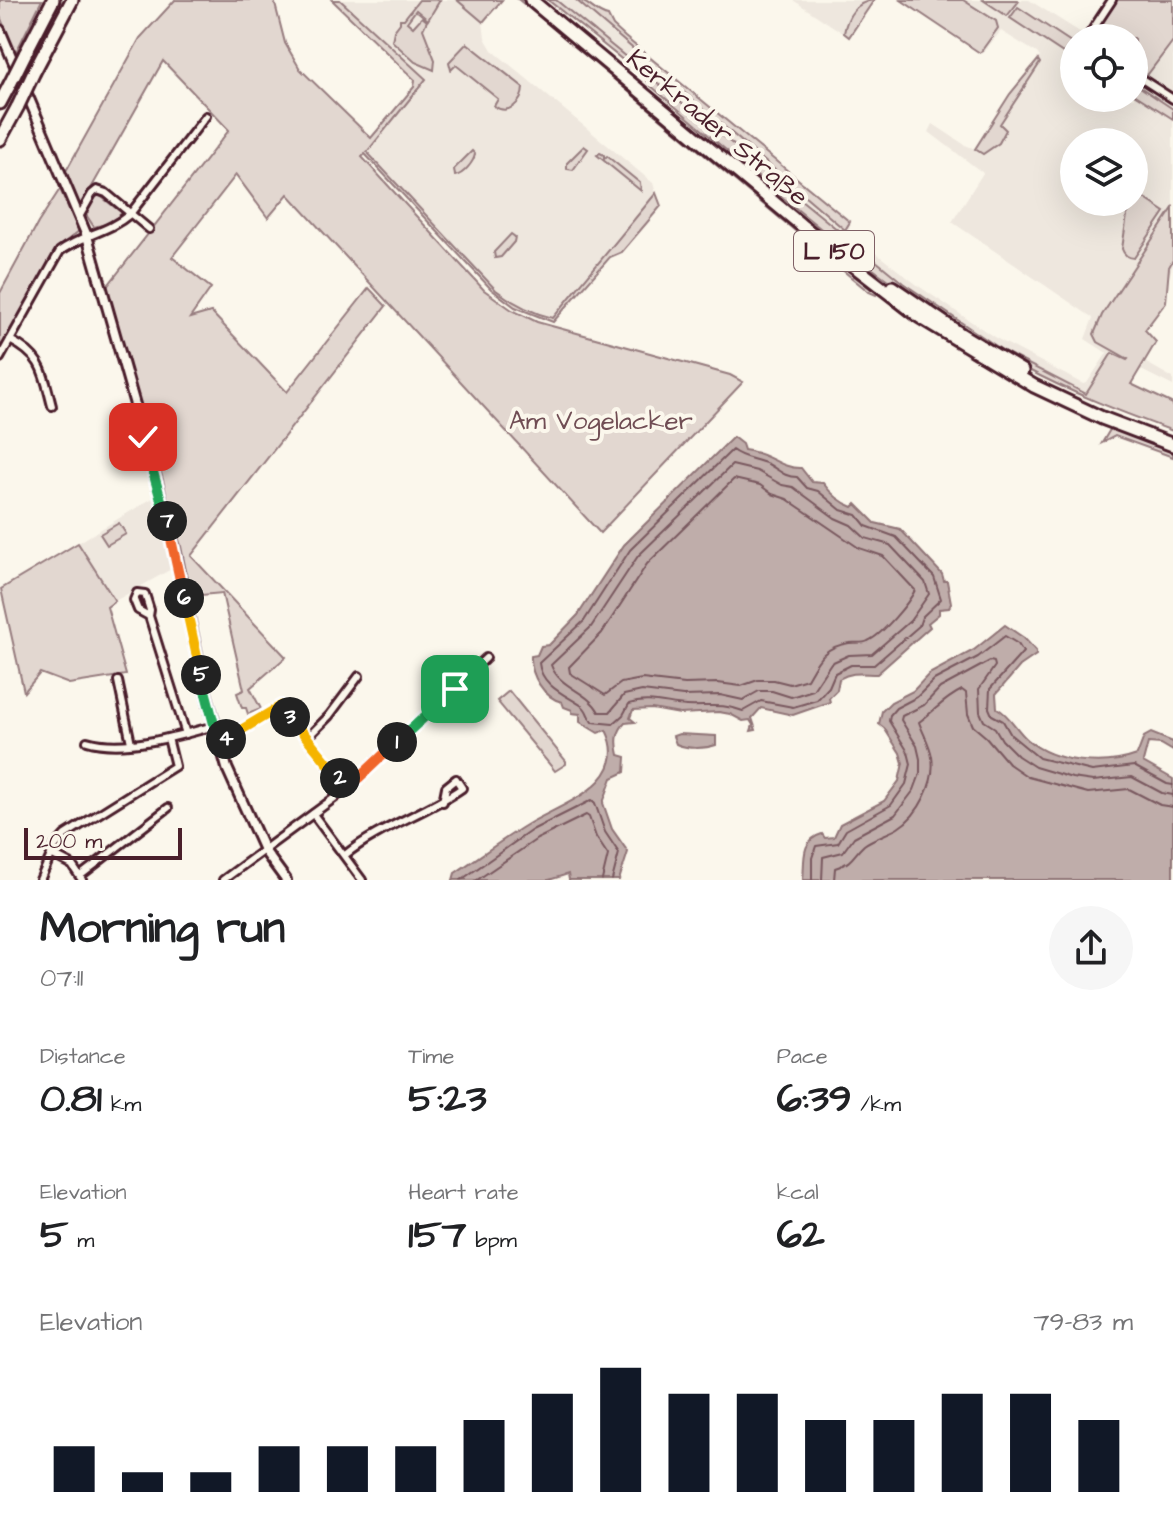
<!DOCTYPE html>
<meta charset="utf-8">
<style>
:root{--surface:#fff;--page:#f6f6f6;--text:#202124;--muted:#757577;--accent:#111827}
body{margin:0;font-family:"Architects Daughter",sans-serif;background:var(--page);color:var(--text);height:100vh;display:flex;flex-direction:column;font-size:30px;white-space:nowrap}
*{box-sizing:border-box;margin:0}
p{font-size:26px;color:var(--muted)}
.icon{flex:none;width:44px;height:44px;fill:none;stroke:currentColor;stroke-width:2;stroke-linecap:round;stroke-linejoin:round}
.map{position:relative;height:880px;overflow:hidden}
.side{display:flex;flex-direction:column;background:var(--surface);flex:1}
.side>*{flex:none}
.tools{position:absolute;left:1060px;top:24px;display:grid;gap:16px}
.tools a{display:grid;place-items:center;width:88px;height:88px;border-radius:50%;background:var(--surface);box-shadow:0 8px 32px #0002;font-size:40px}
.scale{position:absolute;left:24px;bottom:20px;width:158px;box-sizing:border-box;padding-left:8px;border:4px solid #4a1f2b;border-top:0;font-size:22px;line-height:28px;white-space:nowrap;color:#4a1f2b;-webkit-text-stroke:6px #fbf7ec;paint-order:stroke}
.pin{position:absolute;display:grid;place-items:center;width:68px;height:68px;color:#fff;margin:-34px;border-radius:16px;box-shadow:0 4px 12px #0006}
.km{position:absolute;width:40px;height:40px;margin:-20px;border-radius:50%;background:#222;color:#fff;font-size:22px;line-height:40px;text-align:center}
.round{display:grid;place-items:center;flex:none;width:84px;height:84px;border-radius:42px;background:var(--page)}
.headline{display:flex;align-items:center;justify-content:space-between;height:136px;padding:0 40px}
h1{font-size:44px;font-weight:800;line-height:60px}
.metrics{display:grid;grid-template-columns:repeat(3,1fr);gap:12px;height:136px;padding:8px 40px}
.metrics div{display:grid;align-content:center}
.metrics b{font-size:40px;font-weight:800}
.metrics small{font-size:22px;font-weight:400}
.metrics p{font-size:22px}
.chart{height:224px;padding:16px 40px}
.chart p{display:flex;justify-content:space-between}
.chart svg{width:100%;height:144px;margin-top:8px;stroke:var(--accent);stroke-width:6}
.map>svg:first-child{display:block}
</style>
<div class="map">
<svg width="1173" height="880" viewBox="0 0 1173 880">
<rect width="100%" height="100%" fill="#fbf7ec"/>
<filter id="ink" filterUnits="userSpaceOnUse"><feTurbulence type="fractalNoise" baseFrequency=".0125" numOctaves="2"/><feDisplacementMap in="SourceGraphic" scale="16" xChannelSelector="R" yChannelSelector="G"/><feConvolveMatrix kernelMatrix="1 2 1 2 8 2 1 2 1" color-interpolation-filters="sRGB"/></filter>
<g filter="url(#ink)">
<!-- built -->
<g fill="#eee7de" fill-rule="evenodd">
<path d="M340 0H457L483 22 485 38 492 50 653 183 656 193 552 318 517 305 496 290 367 151 426 79Z"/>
<path d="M556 0H582L597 12 608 16 613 26 625 37 851 224 848 232 920 287 994 337 1083 384 1087 383 1107 353 1085 339 1093 318 952 222 983 173 929 132 933 124 965 145 975 149 1010 94 1040 57 1037 53 1001 31 982 54 901 0H1029L1083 34 1105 0H1173V264L1166 285V302L1145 331 1156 342 1145 362 1173 378V386L1139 369 1131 384 1173 404V408L1086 394 1005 352 960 324 843 236ZM1074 38H1134V98H1074ZM1074 142H1134V202H1074Z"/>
<path d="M793 0H874L849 37Z"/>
<path d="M156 496 173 568 115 601 78 543Z"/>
</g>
<!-- green -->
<g fill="#e2d7d0" stroke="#967b7e" stroke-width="2">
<path d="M0 0H42L15 54 0 16Z"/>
<path d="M175 0H274L285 43 300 69 371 138 414 87 415 80 332 0H340L426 79 367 152 496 290C513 303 532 313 553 318L656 193 661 206 622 252 610 257 553 322 515 307 491 289 365 154 362 157 484 290 512 310 537 322 730 375 743 382 600 533 288 194 268 218 236 175 172 257 211 288 190 318 211 312 287 392 369 288 386 306 191 556 286 657 250 688 261 709 248 714 246 708H242L237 693 244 690 222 593 191 596 181 546 149 440 168 419 166 416 154 429H146L106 288 229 130 163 61 80 208 66 171 140 38Z"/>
<path d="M419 0H440L428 20 416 10 407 22 413 27 422 17 427 21 423 29 435 60 434 70 415 62 392 41 394 31 400 23V19H404Z"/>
<path d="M457 0H502L483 22Z"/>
<path d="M519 0H524L823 248 828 255 871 289 878 291 876 295 869 292 824 255Z"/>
<path d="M548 0H556L903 283 1005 352 1086 394 1112 353 1127 360 1128 359 1098 342 1094 334 1102 315 1173 208V260L1169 267 1166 302 1145 330 1156 342 1131 384 1173 404V431C1121 412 1071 393 1023 367 890 295 766 184 651 86L645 78Z"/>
<path d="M576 0C588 0 595 14 608 16L613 26 625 37 850 222 845 230Z"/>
<path d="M874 0 849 37 844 33C847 16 856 2 874 0Z"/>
<path d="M901 0H963L996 21 998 28 980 53Z"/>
<path d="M983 0H1018L1019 1 1007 16Z"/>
<path d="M1115 0H1173V41L1148 74 1141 75 1134 71V38H1093Z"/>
<path d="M1018 7 1074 44V45L1063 53 1010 18Z"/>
<path d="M467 43 523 87C523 103 508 116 494 106L498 99 456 65 451 70 449 62Z"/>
<path d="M1038 60 1040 63 1000 124 1006 130 999 143 983 154 975 149 1010 94Z"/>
<path d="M1134 83 1173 109V119L1134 94Z"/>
<path d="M584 146 588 149 573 170 567 169V163Z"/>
<path d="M472 151 475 154C474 162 463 175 455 176L454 169Z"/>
<path d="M600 153 604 155V159L607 156 640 183 641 191 597 155Z"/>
<path d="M60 189 79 231 56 249 0 352V293L38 223Z"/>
<path d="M1138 194 1165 212 1134 258C1128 258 1124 255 1122 249L1127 215Z"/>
<path d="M99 195 122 213 110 223 94 227 85 213 94 197Z"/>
<path d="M511 234 515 237 514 242 501 257 495 258 494 252Z"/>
<path d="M1111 428 1173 451V457L1115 436 1102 443Z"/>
<path d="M119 523 126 534 107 545 100 534Z"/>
<path d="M78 543 115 601 107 607 126 675 69 684 40 673 24 692 1 589Z"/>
<path d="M509 691 566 761V764L555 771 497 701Z"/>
</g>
<!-- water -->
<g fill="#bfadaa" stroke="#907477" stroke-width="2">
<path d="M733 437 742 444 744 450C768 452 781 469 801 468L812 482 823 483C831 494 840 502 853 507L856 504 875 523 900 529 942 574 944 581H947L951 603 949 608 939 609V614L928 623 930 627 877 674C862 674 853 671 839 679L837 690 829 698 830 702 793 715 761 708 752 718 756 730 751 731 753 725 750 720 743 721 730 714 719 712 680 714 652 709 633 710 630 718 635 722 625 723C616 732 616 742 619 755L626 757 625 772 612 778 603 803 612 829 628 852 619 880H569L568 874 549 880H453L455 873C479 857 503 839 528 824 561 804 633 783 606 730L598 733 580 722V714L572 713V710L564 707 562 702C544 698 530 675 531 656L537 655 541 646 549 645 578 615 624 545Z"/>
<path d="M1005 625 1024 638 1036 651V655L1020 666 996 694 997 708C1011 716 1016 730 1028 740 1054 763 1105 767 1137 755L1144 737 1151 733 1173 742V751L1161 744 1148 743 1143 762 1173 779V880H803C805 862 800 840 822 834L825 838 834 837 840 824 884 801 899 781 903 763 900 753 884 728 879 724 882 711 891 702 913 691 929 674 974 650Z"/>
<path d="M679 734 716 736V745C704 749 687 749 676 744L673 736Z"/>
</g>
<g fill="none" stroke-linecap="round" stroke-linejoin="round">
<!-- shore -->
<g stroke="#79585e" stroke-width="2">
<path d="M732 450C744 459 754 458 768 464 779 470 784 477 797 477L807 488 818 491 841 510 857 515 866 526 896 537 934 577 941 599 922 617 919 626 874 665H851L835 673 829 687 817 700 793 707 761 701 743 711C723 703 707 707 686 706 667 705 648 697 629 704L623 715 613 724 592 722C587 716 588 710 582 706 566 695 541 686 539 663L584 621 630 550Z"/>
<path d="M732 465 757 471 782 485 793 487 835 518 851 525 865 538 890 545 925 582 929 594 910 621 872 654 849 655 831 663 813 690 791 697 772 691H759L743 700 720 695 683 696 642 691 624 695 610 712H599C588 691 559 688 551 665L591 627 638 556Z"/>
<path d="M734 479 760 485 772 494 787 499 859 548 883 556 915 590C909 603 882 635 868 641 863 644 854 642 849 643 823 647 818 660 807 679L790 684 774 680H758L741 686 718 683 685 684 642 679 621 683 605 695 570 673 569 667 602 633 647 564Z"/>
<path d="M461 880 532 830 592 800 595 803 605 832 619 853 612 880"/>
<path d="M477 880 537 839 586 815 589 817 596 837 608 855 602 880"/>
<path d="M812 880V858L816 846 838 843 846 830 891 805 906 784 911 764 908 752 889 721 890 715 896 708 917 697 934 680 978 657 1005 636 1018 644 1023 652 990 689 989 708 992 715 1003 721 1011 735 1039 758 1092 771 1134 766 1167 784 1173 785"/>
<path d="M822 880 823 857 843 852 854 837 895 815 914 790 920 774V759L917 746 901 720 902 716 924 705 940 688 990 661 994 662 995 666 979 689 980 712 984 721 995 728 1002 740 1018 756 1035 767 1072 778 1093 781 1132 777 1162 793 1173 795"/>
<path d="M834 880 835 868C855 861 851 857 864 845 873 838 888 834 898 828 919 815 936 782 932 757 930 744 923 734 919 722 933 712 945 698 962 690L966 693 968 714 973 726 986 737 1009 764 1028 777 1088 793 1129 789 1160 805 1173 807"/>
</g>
<defs>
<g id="street">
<path d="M1087 38 1112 0"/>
<path d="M1134 74 1173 99"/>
<path d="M79 217 92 194 97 190 106 193 149 229"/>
<path d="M10 340C43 357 43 372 52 406"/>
<path d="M0 358 60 251C82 235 109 232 130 214L206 116"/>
<path d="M149 616 138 610 134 600 137 593 145 594 150 610 149 616 186 734"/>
<path d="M118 681 131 743"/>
<path d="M307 738 329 716 359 676"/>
<path d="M87 741C123 752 179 736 214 726"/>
<path d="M219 743 281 706 348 788"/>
<path d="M313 814 362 880"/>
<path d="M51 854 72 865 82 880"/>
<path d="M345 855C381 826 425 814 462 788L456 779 446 787 443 802"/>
<path d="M80 876 168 808"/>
<path d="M40 880 55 846 65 835 175 766 168 738"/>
<path d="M223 880 348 788 486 658"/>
</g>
<path id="secondary" d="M0 30 87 236 157 482 176 557 203 682 227 768 264 850 286 880"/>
<g id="highway">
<path d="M531 0 801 225 920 317 1034 386 1102 418 1173 445"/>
<path d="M25 54 53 0"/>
<path d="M34 72 72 0"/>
<path d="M0 103 9 86"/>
<path d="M0 139 18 106"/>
<path d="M892 287 962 335 1022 371"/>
</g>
</defs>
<!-- street casing -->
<use href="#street" stroke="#4a1f2b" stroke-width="12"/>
<!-- secondary casing -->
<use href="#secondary" stroke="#4a1f2b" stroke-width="14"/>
<!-- highway casing -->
<use href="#highway" stroke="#4a1f2b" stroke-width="17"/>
<!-- street -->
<use href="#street" stroke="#fbf7ec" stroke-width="6"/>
<!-- secondary -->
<use href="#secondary" stroke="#fbf7ec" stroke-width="8"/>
<!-- highway -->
<use href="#highway" stroke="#fbf7ec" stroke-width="11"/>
<defs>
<g id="highway-bridge">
<path d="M9 86 25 54"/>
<path d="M18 106 34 72"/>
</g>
</defs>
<!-- highway-bridge casing -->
<use href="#highway-bridge" stroke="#4a1f2b" stroke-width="17" stroke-linecap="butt"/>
<!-- highway-bridge -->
<use href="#highway-bridge" stroke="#fbf7ec" stroke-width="11"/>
</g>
</g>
<g fill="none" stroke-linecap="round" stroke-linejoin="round" filter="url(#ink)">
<defs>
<path id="split-1" d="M397 742 455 689"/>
<path id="split-2" d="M340 778 348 788 397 742"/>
<path id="split-3" d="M290 717 340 778"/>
<path id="split-4" d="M226 739 281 706 290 717"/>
<path id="split-5" d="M201 675 219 743 226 739"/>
<path id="split-6" d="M184 598 201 675"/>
<path id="split-7" d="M167 521 184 598"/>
<path id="split-8" d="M143 437 167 521"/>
</defs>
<!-- split-1 casing -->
<use href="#split-1" stroke="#fff" stroke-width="16"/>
<!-- split-2 casing -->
<use href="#split-2" stroke="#fff" stroke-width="16"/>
<!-- split-3 casing -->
<use href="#split-3" stroke="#fff" stroke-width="16"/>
<!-- split-4 casing -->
<use href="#split-4" stroke="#fff" stroke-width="16"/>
<!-- split-5 casing -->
<use href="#split-5" stroke="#fff" stroke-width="16"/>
<!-- split-6 casing -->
<use href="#split-6" stroke="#fff" stroke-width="16"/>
<!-- split-7 casing -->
<use href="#split-7" stroke="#fff" stroke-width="16"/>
<!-- split-8 casing -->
<use href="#split-8" stroke="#fff" stroke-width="16"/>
<!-- split-1 -->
<use href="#split-1" stroke="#22a559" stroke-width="10"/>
<!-- split-2 -->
<use href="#split-2" stroke="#f0652b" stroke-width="10"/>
<!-- split-3 -->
<use href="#split-3" stroke="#f5b400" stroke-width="10"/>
<!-- split-4 -->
<use href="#split-4" stroke="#f5b400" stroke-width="10"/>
<!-- split-5 -->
<use href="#split-5" stroke="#22a559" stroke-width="10"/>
<!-- split-6 -->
<use href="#split-6" stroke="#f5b400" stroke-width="10"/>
<!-- split-7 -->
<use href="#split-7" stroke="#f0652b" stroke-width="10"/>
<!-- split-8 -->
<use href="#split-8" stroke="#22a559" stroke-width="10"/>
</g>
<g text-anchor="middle" stroke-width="8" stroke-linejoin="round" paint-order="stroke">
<!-- shield labels -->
<rect fill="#fbf7ec" stroke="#7f6065" stroke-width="2" x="794" y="231" width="80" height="40" rx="6"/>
<g font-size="24" font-weight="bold" fill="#4a1f2b">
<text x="834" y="259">L 150</text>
</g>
<!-- street labels -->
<g font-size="26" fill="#4a1f2b" stroke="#fbf7ec">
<text transform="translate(718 127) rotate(40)" y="9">Kerkrader Straße</text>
</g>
<!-- park labels -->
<g font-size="26" fill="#704d54" stroke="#fbf7ec">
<text x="601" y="429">Am Vogelacker</text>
</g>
</g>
</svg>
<div class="tools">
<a><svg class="icon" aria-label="locate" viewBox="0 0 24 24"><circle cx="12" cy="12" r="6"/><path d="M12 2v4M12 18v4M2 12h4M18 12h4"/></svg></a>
<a><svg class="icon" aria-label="layers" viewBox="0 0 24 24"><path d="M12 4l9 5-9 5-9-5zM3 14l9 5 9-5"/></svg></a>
</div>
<div class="scale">200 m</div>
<div class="pin" style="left:455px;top:689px;background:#1e9e55"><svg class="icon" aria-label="arrive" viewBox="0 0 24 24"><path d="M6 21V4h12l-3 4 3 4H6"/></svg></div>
<div class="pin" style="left:143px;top:437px;background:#d93025"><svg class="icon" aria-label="check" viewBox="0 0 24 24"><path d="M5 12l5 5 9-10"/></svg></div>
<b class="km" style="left:397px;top:742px">1</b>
<b class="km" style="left:340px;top:778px">2</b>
<b class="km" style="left:290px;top:717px">3</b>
<b class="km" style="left:226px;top:739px">4</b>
<b class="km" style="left:201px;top:675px">5</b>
<b class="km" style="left:184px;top:598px">6</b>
<b class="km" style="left:167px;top:521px">7</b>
</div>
<section class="side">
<div class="headline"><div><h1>Morning run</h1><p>07:11</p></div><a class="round"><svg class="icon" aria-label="share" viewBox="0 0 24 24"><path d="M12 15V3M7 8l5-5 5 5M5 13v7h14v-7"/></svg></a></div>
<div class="metrics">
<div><p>Distance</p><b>0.81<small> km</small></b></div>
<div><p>Time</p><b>5:23</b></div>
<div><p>Pace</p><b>6:39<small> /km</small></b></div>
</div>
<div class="metrics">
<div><p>Elevation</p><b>5<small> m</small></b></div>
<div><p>Heart rate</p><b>157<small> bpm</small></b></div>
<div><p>kcal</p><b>62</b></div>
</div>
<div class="chart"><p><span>Elevation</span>79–83 m</p>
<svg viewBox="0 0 160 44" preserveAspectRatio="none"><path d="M5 44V30M15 44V38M25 44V38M35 44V30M45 44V30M55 44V30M65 44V22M75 44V14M85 44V6M95 44V14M105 44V14M115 44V22M125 44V22M135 44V14M145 44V14M155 44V22"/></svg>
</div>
</section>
